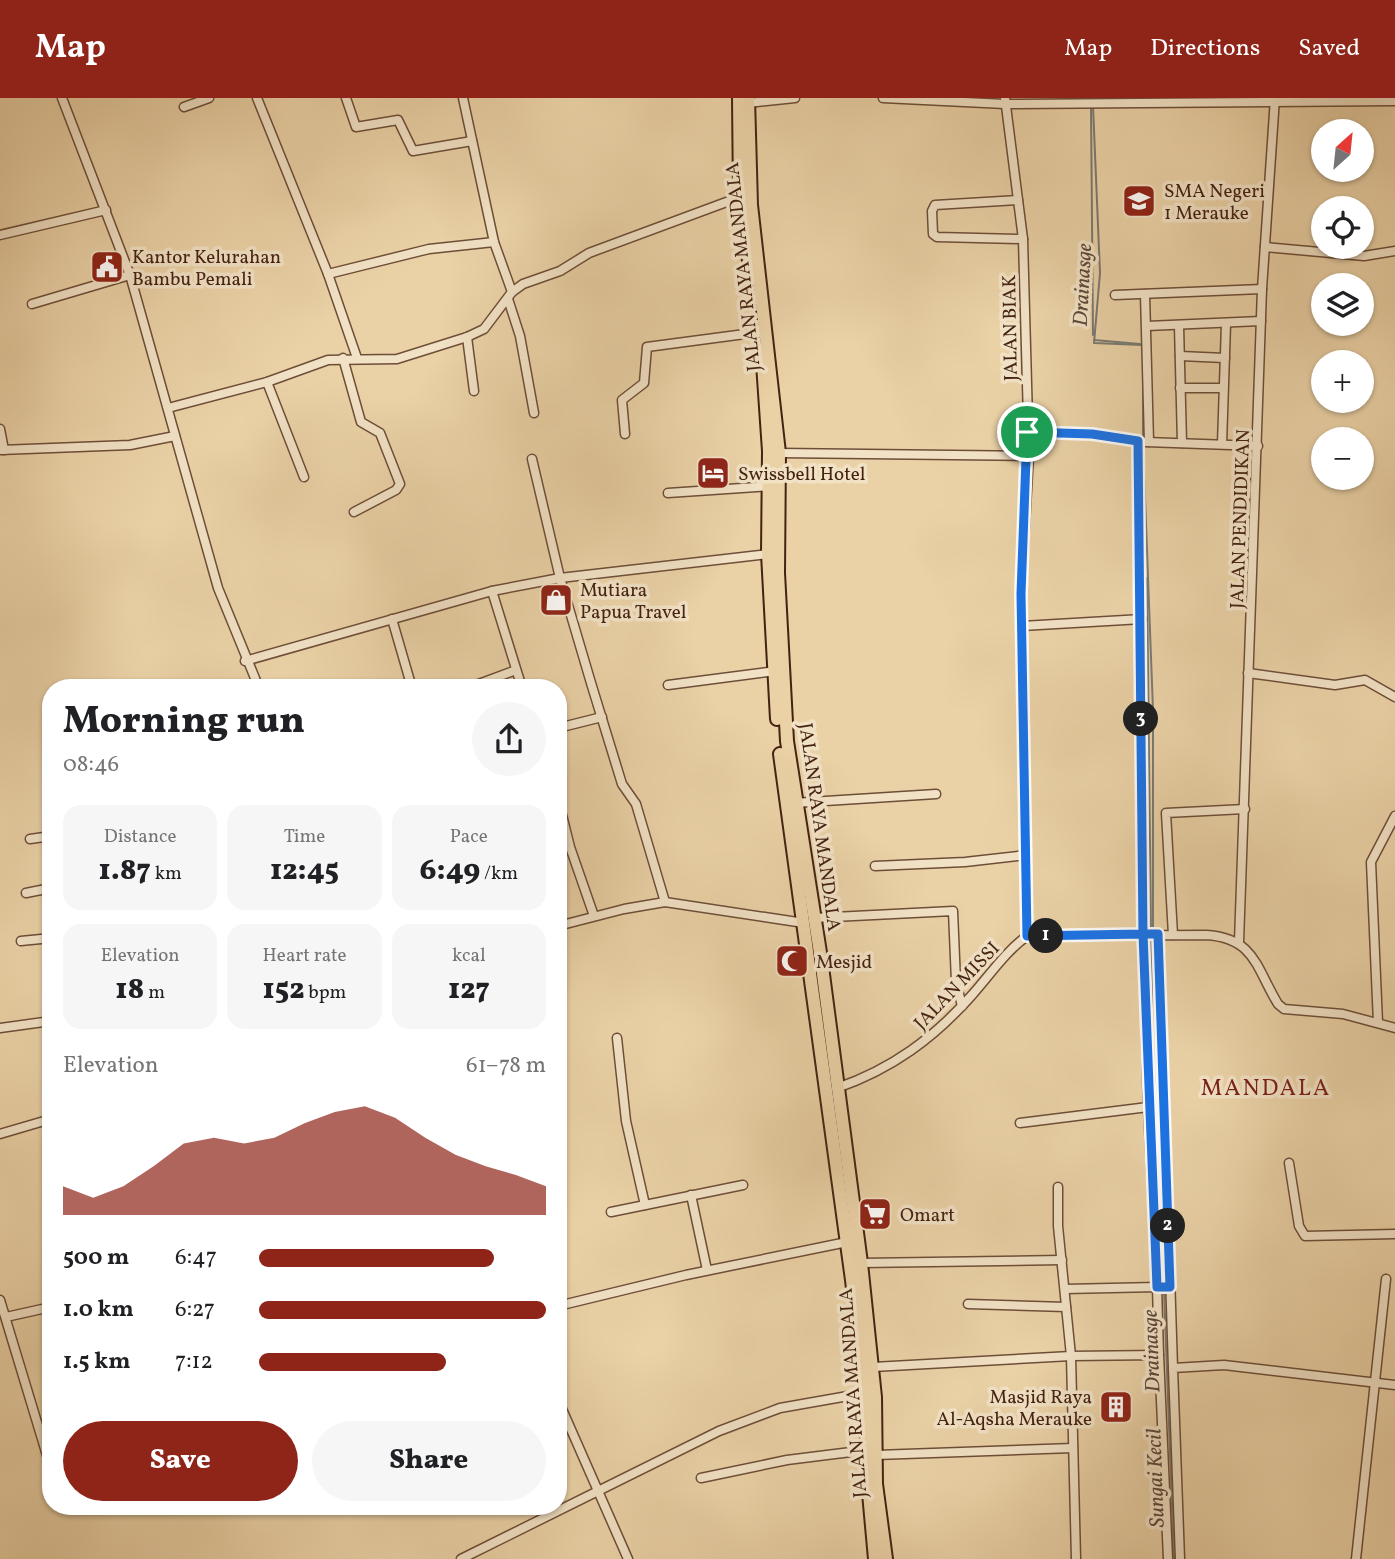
<!DOCTYPE html>
<meta charset="utf-8">
<style>
:root{--surface:#fff;--page:#f6f6f6;--text:#202124;--muted:#757577;--accent:#8f2418}
body{margin:0;font-family:Vollkorn,serif;background:var(--page);color:var(--text);height:100vh;display:flex;flex-direction:column;font-size:26px;white-space:nowrap}
*{box-sizing:border-box;margin:0}
p{font-size:23px;color:var(--muted)}
.icon{flex:none;width:38px;height:38px;fill:none;stroke:currentColor;stroke-width:2;stroke-linecap:round;stroke-linejoin:round}
.map{position:relative;flex:1;overflow:hidden}
.panel{position:absolute;left:42px;top:581px;width:525px;height:836px;display:flex;flex-direction:column;background:var(--surface);border-radius:28px;box-shadow:0 2px 5px #0004}
.panel>*{flex:none}
.needle{width:46px;rotate:27deg}
.buttons{position:absolute;left:1311px;top:21px;display:grid;gap:14px}
.buttons a{display:grid;place-items:center;width:63px;height:63px;border-radius:50%;background:var(--surface);box-shadow:0 2px 5px #0004;font-size:35px}
.pin{position:absolute;display:grid;place-items:center;width:60px;height:60px;color:#fff;margin:-30px;border:4px solid #fff;border-radius:50%;box-shadow:0 2px 7px #0007}
.km{position:absolute;width:35px;height:35px;margin:-18px;border-radius:50%;background:#222;color:#fff;font-size:19px;line-height:35px;text-align:center}
.round{display:grid;place-items:center;flex:none;width:74px;height:74px;border-radius:37px;background:var(--page)}
.head{display:flex;align-items:center;justify-content:space-between;height:119px;padding:0 21px}
h1{font-size:38px;font-weight:800;line-height:52px}
.figures{display:grid;grid-template-columns:repeat(3,1fr);gap:10px;height:119px;padding:7px 21px}
.figures div{display:grid;align-content:center;border-radius:18px;background:var(--page);text-align:center}
.figures b{font-size:30px;font-weight:800}
.figures small{font-size:19px;font-weight:400}
.figures p{font-size:19px}
.chart{height:196px;padding:14px 21px}
.chart p{display:flex;justify-content:space-between}
.chart svg{width:100%;height:126px;margin-top:7px;fill:var(--accent);opacity:.7}
.primary-button{display:flex;gap:14px;margin-top:auto;padding:14px 21px}
.primary-button a{flex:1;height:80px;border-radius:42px;background:var(--accent);color:#fff;font-size:28px;font-weight:800;line-height:80px;text-align:center}
.primary-button a+a{background:var(--page);color:var(--text)}
ul{padding:0 21px;list-style:none;font-size:23px}
li{display:grid;grid-template-columns:112px 84px 1fr;align-items:center;height:52px}
li i{height:18px;border-radius:9px;background:var(--accent)}
header{display:flex;align-items:center;gap:42px;box-sizing:border-box;height:98px;padding:0 35px;background:var(--accent);color:#fff}
header strong{font-size:33px}
nav{display:flex;gap:38px;margin-inline-start:auto;font-size:24px}
.map>svg:first-child{display:block}
</style>
<header>
<strong>Map</strong>
<nav><a>Map</a><a>Directions</a><a>Saved</a></nav>
</header>
<div class="map">
<svg width="1395" height="1461" viewBox="0 0 1395 1461">
<rect width="100%" height="100%" fill="#ead1a6"/>
<filter id="stains"><feTurbulence type="fractalNoise" baseFrequency=".00286" numOctaves="4"/><feColorMatrix values="0 0 0 0 .2 0 0 0 0 .09 0 0 0 0 .02 0 0 0 .5 -.17"/></filter>
<radialGradient id="worn" r=".72"><stop offset=".6" stop-color="#630" stop-opacity="0"/><stop offset="1" stop-color="#630" stop-opacity=".3"/></radialGradient>
<g fill="none" stroke-linecap="round" stroke-linejoin="round">
<!-- stream -->
<g stroke="#7a7a73" stroke-width="2">
<path d="M1091 8 1093 237"/>
<path d="M1093 8 1100 175 1094 245 1142 247"/>
<path d="M1094 242 1140 246"/>
<path d="M1143 276V341"/>
<path d="M1143 346 1153 612V834"/>
<path d="M1147 480 1151 835"/>
<path d="M1153 840 1152 927 1164 1187"/>
<path d="M1151 841V881"/>
<path d="M1164 1193 1174 1461"/>
<path d="M1172 1428V1461"/>
</g>
<defs>
<g id="minor">
<path d="M62 0 130 177 218 490 259 590"/>
<path d="M257 0 328 176 357 260"/>
<path d="M346 0 356 29 398 22 413 53 472 43"/>
<path d="M463 0 494 144 512 194"/>
<path d="M883 0 1005 6 1395 3"/>
<path d="M1005 0 1023 141 1029 358 1021 496 1027 838"/>
<path d="M748 5 795 0"/>
<path d="M184 9 209 0"/>
<path d="M1018 102 935 107 932 113 933 136 937 139 1023 141"/>
<path d="M0 137 106 112"/>
<path d="M1265 149 1364 158 1395 153"/>
<path d="M328 176 429 151 494 144"/>
<path d="M1145 196 1149 344"/>
<path d="M1115 197 1262 191"/>
<path d="M508 201 520 238 534 315"/>
<path d="M32 206 130 177"/>
<path d="M1147 228 1261 223"/>
<path d="M1179 228 1182 345"/>
<path d="M467 239 474 293"/>
<path d="M1180 258 1225 260"/>
<path d="M343 260 361 324 380 335 400 386 396 392 354 414"/>
<path d="M267 284 304 379"/>
<path d="M1180 290H1223"/>
<path d="M168 310 267 284 328 262 397 261 467 239 484 231 512 194 523 186 560 173 589 155 740 99"/>
<path d="M0 331 4 352"/>
<path d="M1027 334 1092 336 1146 344 1258 348"/>
<path d="M625 336 622 302 644 285 647 249 760 234"/>
<path d="M1222 346 1226 226"/>
<path d="M0 352 130 347 175 338"/>
<path d="M779 355 1029 358"/>
<path d="M532 361 560 480 591 585 622 686 636 706 665 804"/>
<path d="M668 395 770 388"/>
<path d="M492 493 522 590"/>
<path d="M392 521 412 590"/>
<path d="M1022 528 1142 521"/>
<path d="M245 563 492 493 560 480 768 456"/>
<path d="M1248 575 1335 587 1365 582 1395 599"/>
<path d="M668 587 776 573"/>
<path d="M468 590 516 572"/>
<path d="M558 630 602 619"/>
<path d="M558 701 570 749 594 818"/>
<path d="M794 705 936 696"/>
<path d="M30 741 51 738"/>
<path d="M875 768 965 764 1026 757"/>
<path d="M26 795 51 790"/>
<path d="M814 820 953 813 956 884 962 908"/>
<path d="M558 828 624 811 665 804 804 825"/>
<path d="M1159 837 1173 1270"/>
<path d="M1173 837 1166 715 1245 711"/>
<path d="M21 843 51 840"/>
<path d="M1239 844 1262 191 1275 0"/>
<path d="M1378 925 1371 764 1395 718"/>
<path d="M0 930 51 923"/>
<path d="M617 940 626 1023 645 1107"/>
<path d="M837 990C892 971 934 940 972 897 989 878 1006 853 1027 838L1206 837C1255 840 1256 870 1278 906L1284 911 1343 916 1395 930"/>
<path d="M1148 1009 1157 1189H1170"/>
<path d="M1020 1025 1148 1009C1141 787 1140 565 1138 343"/>
<path d="M0 1036 51 1021"/>
<path d="M1289 1065 1299 1128 1305 1138 1395 1136"/>
<path d="M1058 1089V1128L1071 1258 1076 1461"/>
<path d="M691 1097 707 1172"/>
<path d="M611 1114 743 1087"/>
<path d="M861 1165 1062 1162"/>
<path d="M1065 1191 1157 1189 1159 1257"/>
<path d="M0 1202 49 1364"/>
<path d="M968 1206 1066 1209"/>
<path d="M558 1208 686 1177 847 1144"/>
<path d="M6 1219 51 1209"/>
<path d="M873 1269 1071 1258 1159 1257 1168 1461"/>
<path d="M558 1302 628 1461"/>
<path d="M876 1357 1073 1350"/>
<path d="M701 1380 787 1362 867 1352"/>
<path d="M461 1461 719 1333 780 1310 865 1295"/>
<path d="M1180 1461 1173 1270 1224 1267 1395 1287"/>
<path d="M1356 1461 1386 1181"/>
</g>
<g id="highway">
<path d="M739 0 740 99 751 177"/>
<path d="M748 0 751 107 779 355 778 475 787 643 821 861 861 1165 875 1299 876 1386 886 1461"/>
<path d="M762 251 769 353 768 456 777 621"/>
<path d="M780 656 852 1182 865 1295 869 1395 875 1461"/>
</g>
</defs>
<!-- minor casing -->
<use href="#minor" stroke="#6e4e38" stroke-width="11"/>
<!-- highway casing -->
<use href="#highway" stroke="#452313" stroke-width="16"/>
<!-- minor -->
<use href="#minor" stroke="#f1e1c5" stroke-width="8"/>
<!-- highway -->
<use href="#highway" stroke="#ead1a6" stroke-width="12"/>
</g>
<g fill="none" stroke-linecap="round" stroke-linejoin="round">
<defs>
<path id="route" d="M1027 334 1021 496 1027 838 1143 836 1157 1189H1170L1158 836H1143L1138 343 1092 336 1027 334"/>
</defs>
<!-- route casing -->
<use href="#route" stroke="#fff" stroke-width="14"/>
<!-- route -->
<use href="#route" stroke="#1a73e8" stroke-width="9"/>
</g>
<!-- icons -->
<defs>
<symbol id="university-square" viewBox="-11 -11 22 22"><rect x="-9" y="-9" width="18" height="18" rx="4" fill="#8f2418" stroke="#f1e1c5"/><path d="M0-5L7-2L0 1L-7-2ZM-4 1L0 2.5L4 1V4Q0 6-4 4Z" fill="#fff"/></symbol>
<symbol id="civic-square" viewBox="-11 -11 22 22"><rect x="-9" y="-9" width="18" height="18" rx="4" fill="#8f2418" stroke="#f1e1c5"/><path d="M-.6-6.5H3V-4.5H.6V-3L4-1V1h2V6H-6V1h2V-1L-.6-3ZM-1.2 2.5V6h2.4V2.5Z" fill="#fff"/></symbol>
<symbol id="hotel-square" viewBox="-11 -11 22 22"><rect x="-9" y="-9" width="18" height="18" rx="4" fill="#8f2418" stroke="#f1e1c5"/><path d="M-6-4.5h1.5V1H6V5H4.5V3h-9V5H-6ZM-4 0a1.8 1.8 0 1 1 3.6 0ZM.5 0V-2.5h3Q6-2.5 6 0Z" fill="#fff"/></symbol>
<symbol id="shop-square" viewBox="-11 -11 22 22"><rect x="-9" y="-9" width="18" height="18" rx="4" fill="#8f2418" stroke="#f1e1c5"/><path d="M-5-2.5h2.3a2.7 3.5 0 0 1 5.4 0H5L5.5 6h-11ZM-1.5-2.5h3a1.5 2.3 0 0 0-3 0Z" fill="#fff"/></symbol>
<symbol id="mosque-square" viewBox="-11 -11 22 22"><rect x="-9" y="-9" width="18" height="18" rx="4" fill="#8f2418" stroke="#f1e1c5"/><path d="M3.5-4.9A6 6 0 1 0 3.5 4.9A5 5 0 1 1 3.5-4.9Z" fill="#fff"/></symbol>
<symbol id="supermarket-square" viewBox="-11 -11 22 22"><rect x="-9" y="-9" width="18" height="18" rx="4" fill="#8f2418" stroke="#f1e1c5"/><path d="M-6-5.5h2.5l.6 2H6L4.5 2H-2.5L-4.4-4H-6ZM-1.5 3.2a1.3 1.3 0 1 0 .1 0ZM3 3.2a1.3 1.3 0 1 0 .1 0Z" fill="#fff"/></symbol>
<symbol id="building-square" viewBox="-11 -11 22 22"><rect x="-9" y="-9" width="18" height="18" rx="4" fill="#8f2418" stroke="#f1e1c5"/><path d="M-4-6H4V6H1V3H-1V6H-4ZM-2.5-4.3h1.7v1.8h-1.7ZM.8-4.3h1.7v1.8H.8ZM-2.5-1h1.7V.8h-1.7ZM.8-1h1.7V.8H.8Z" fill="#fff"/></symbol>
</defs>
<g fill-rule="evenodd">
<use href="#university-square" x="1120" y="84" width="38" height="38"/>
<use href="#civic-square" x="88" y="150" width="38" height="38"/>
<use href="#hotel-square" x="694" y="356" width="38" height="38"/>
<use href="#shop-square" x="537" y="483" width="38" height="38"/>
<use href="#mosque-square" x="773" y="844" width="38" height="38"/>
<use href="#supermarket-square" x="856" y="1097" width="38" height="38"/>
<use href="#building-square" x="1097" y="1290" width="38" height="38"/>
</g>
<g text-anchor="middle" stroke-width="7" stroke-linejoin="round" paint-order="stroke">
<!-- poi labels -->
<g font-size="19" fill="#452313" stroke="#f1e1c5" text-anchor="start">
<text x="1164" y="99">SMA Negeri<tspan x="1164" dy="22">1 Merauke</tspan></text>
<text x="132" y="165">Kantor Kelurahan<tspan x="132" dy="22">Bambu Pemali</tspan></text>
<text x="738" y="382">Swissbell Hotel</text>
<text x="580" y="498">Mutiara<tspan x="580" dy="22">Papua Travel</tspan></text>
<text x="816" y="870">Mesjid</text>
<text x="900" y="1123">Omart</text>
<text x="1092" y="1305" text-anchor="end">Masjid Raya<tspan x="1092" dy="22">Al-Aqsha Merauke</tspan></text>
</g>
<!-- street labels -->
<g font-size="19" fill="#452313" stroke="#f1e1c5">
<text transform="translate(742 169) rotate(-96)" y="7">JALAN RAYA MANDALA</text>
<text transform="translate(1009 230) rotate(-91)" y="7">JALAN BIAK</text>
<text transform="translate(1239 421) rotate(-88)" y="7">JALAN PENDIDIKAN</text>
<text transform="translate(821 729) rotate(82)" y="7">JALAN RAYA MANDALA</text>
<text transform="translate(956 887) rotate(-46)" y="7">JALAN MISSI</text>
<text transform="translate(852 1295) rotate(-94)" y="7">JALAN RAYA MANDALA</text>
</g>
<!-- water labels -->
<g font-size="21" font-style="italic" fill="#5b473b" stroke="#f1e1c5">
<text transform="translate(1082 187) rotate(-87)" y="7">Drainasge</text>
<text transform="translate(1151 1253) rotate(-92)" y="7">Drainasge</text>
<text transform="translate(1155 1380) rotate(-92)" y="7">Sungai Kecil</text>
</g>
<!-- quarter labels -->
<g font-size="23" letter-spacing="2" fill="#7a1f14" stroke="#f1e1c5">
<text x="1266" y="997">MANDALA</text>
</g>
</g>
<rect width="100%" height="100%" filter="url(#stains)"/>
<rect width="100%" height="100%" fill="url(#worn)"/>
</svg>
<div class="buttons">
<a><svg class="needle" viewBox="-14 -14 28 28"><path d="M0-13l5 13h-10z" fill="#e53935"/><path d="M0 13l5-13h-10z" fill="#757577"/></svg></a>
<a><svg class="icon" aria-label="locate" viewBox="0 0 24 24"><circle cx="12" cy="12" r="6"/><path d="M12 2v4M12 18v4M2 12h4M18 12h4"/></svg></a>
<a><svg class="icon" aria-label="layers" viewBox="0 0 24 24"><path d="M12 4l9 5-9 5-9-5zM3 14l9 5 9-5"/></svg></a>
<a>+</a>
<a>−</a>
</div>
<div class="pin" style="left:1027px;top:334px;background:#1e9e55"><svg class="icon" aria-label="arrive" viewBox="0 0 24 24"><path d="M6 21V4h12l-3 4 3 4H6"/></svg></div>
<b class="km" style="left:1046px;top:838px">1</b>
<b class="km" style="left:1168px;top:1128px">2</b>
<b class="km" style="left:1141px;top:621px">3</b>
<section class="panel">
<div class="head"><div><h1>Morning run</h1><p>08:46</p></div><a class="round"><svg class="icon" aria-label="share" viewBox="0 0 24 24"><path d="M12 15V3M7 8l5-5 5 5M5 13v7h14v-7"/></svg></a></div>
<div class="figures">
<div><p>Distance</p><b>1.87<small> km</small></b></div>
<div><p>Time</p><b>12:45</b></div>
<div><p>Pace</p><b>6:49<small> /km</small></b></div>
</div>
<div class="figures">
<div><p>Elevation</p><b>18<small> m</small></b></div>
<div><p>Heart rate</p><b>152<small> bpm</small></b></div>
<div><p>kcal</p><b>127</b></div>
</div>
<div class="chart"><p><span>Elevation</span>61–78 m</p>
<svg viewBox="0 0 160 44" preserveAspectRatio="none"><path d="M0 44V34L10 38L20 34L30 27L40 19L50 17L60 19L70 17L80 12L90 8L100 6L110 10L120 17L130 23L140 27L150 30L160 34V44z"/></svg>
</div>
<ul>
<li><b>500 m</b>6:47<i style="width:82%"></i></li>
<li><b>1.0 km</b>6:27<i style="width:100%"></i></li>
<li><b>1.5 km</b>7:12<i style="width:65%"></i></li>
</ul>
<div class="primary-button"><a>Save</a><a>Share</a></div>
</section>
</div>
